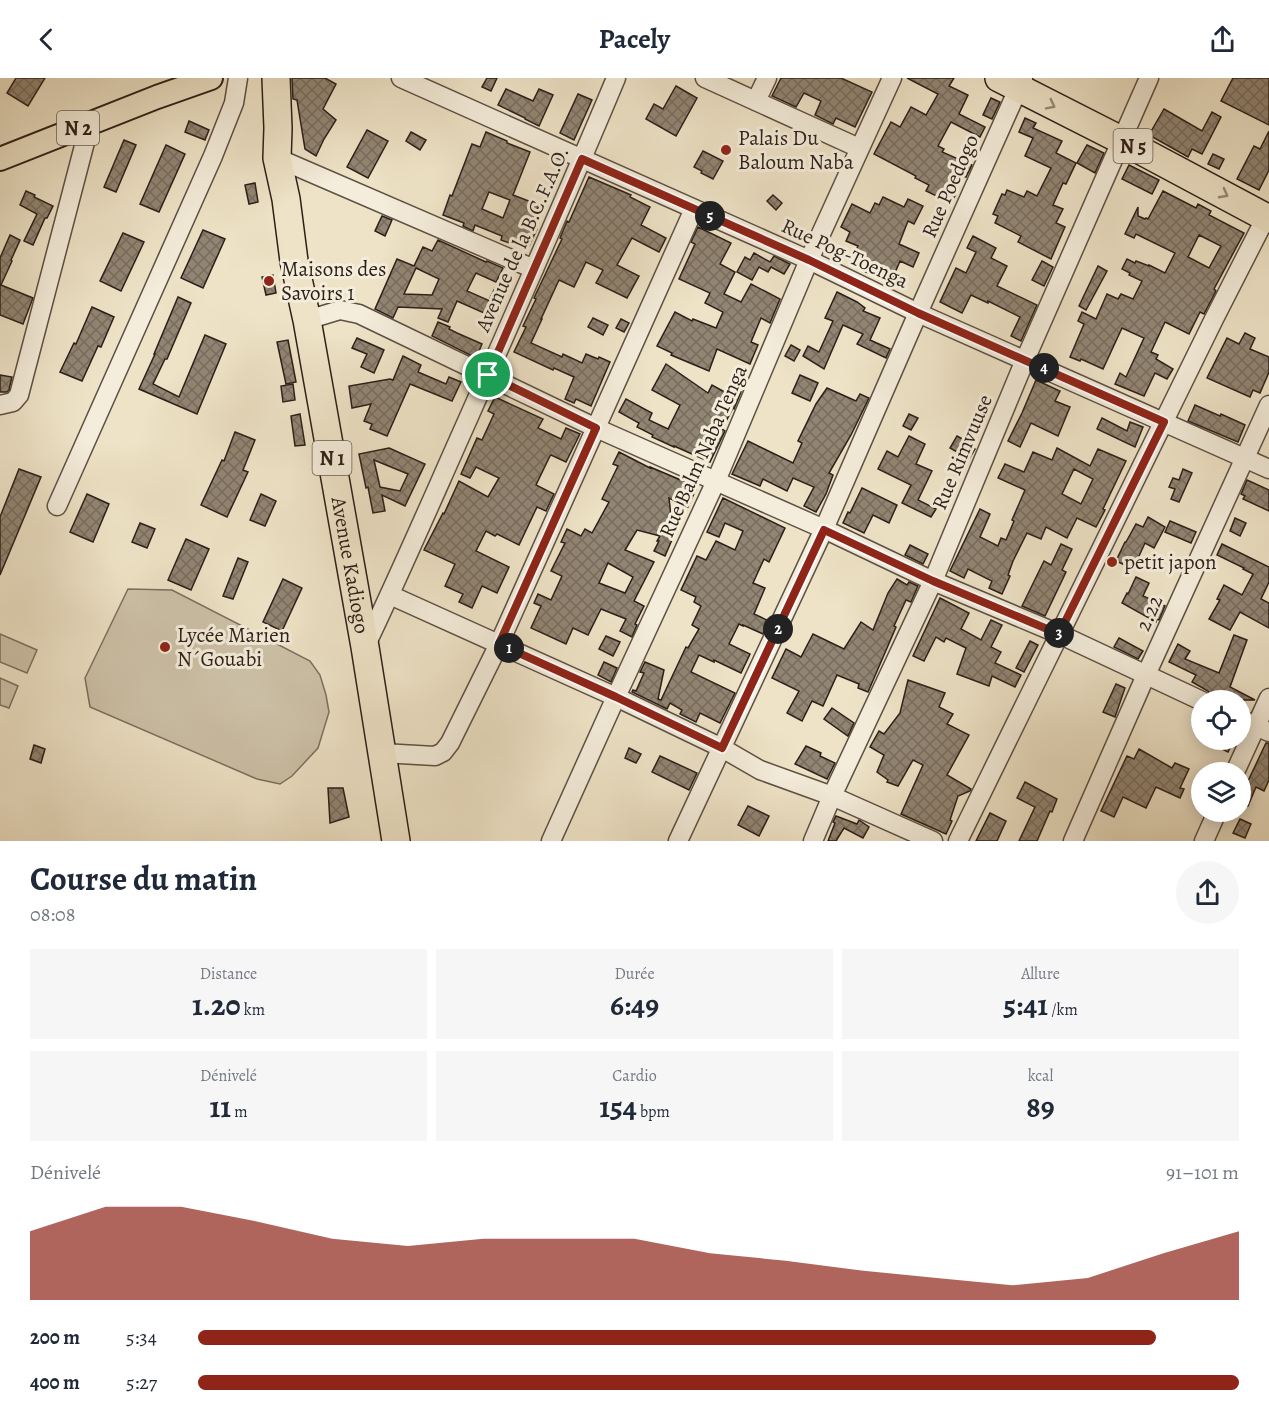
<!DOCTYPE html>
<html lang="fr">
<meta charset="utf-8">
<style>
:root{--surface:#fff;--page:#f6f6f7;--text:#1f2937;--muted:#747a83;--accent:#8f2418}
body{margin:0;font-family:Alegreya,serif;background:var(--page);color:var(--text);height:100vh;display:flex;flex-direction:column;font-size:22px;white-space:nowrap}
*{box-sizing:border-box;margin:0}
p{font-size:20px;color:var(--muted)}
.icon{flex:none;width:33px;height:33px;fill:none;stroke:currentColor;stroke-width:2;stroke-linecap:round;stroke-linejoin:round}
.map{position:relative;height:763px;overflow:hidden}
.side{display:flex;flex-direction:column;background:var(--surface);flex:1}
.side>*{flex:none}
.fabs{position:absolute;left:1191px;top:612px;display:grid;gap:12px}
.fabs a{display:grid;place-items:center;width:60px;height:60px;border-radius:50%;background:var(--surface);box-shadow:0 3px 15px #0003;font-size:30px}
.pin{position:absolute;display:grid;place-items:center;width:51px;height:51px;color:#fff;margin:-26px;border:3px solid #fff;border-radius:50%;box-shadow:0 2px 6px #0007}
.km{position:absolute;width:30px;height:30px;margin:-15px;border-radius:50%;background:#222;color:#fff;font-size:16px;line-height:30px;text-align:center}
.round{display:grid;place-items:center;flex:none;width:63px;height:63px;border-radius:32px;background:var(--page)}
.headline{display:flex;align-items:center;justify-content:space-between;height:102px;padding:0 30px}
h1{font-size:33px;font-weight:600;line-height:45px}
.figures{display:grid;grid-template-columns:repeat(3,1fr);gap:9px;height:102px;padding:6px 30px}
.figures div{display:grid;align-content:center;border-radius:0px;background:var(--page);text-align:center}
.figures b{font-size:30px;font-weight:600}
.figures small{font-size:16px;font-weight:400}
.figures p{font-size:16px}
.chart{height:168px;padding:12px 30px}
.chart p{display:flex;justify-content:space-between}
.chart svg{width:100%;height:108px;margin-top:6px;fill:var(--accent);opacity:.7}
ul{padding:0 30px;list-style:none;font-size:20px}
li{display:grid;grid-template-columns:96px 72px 1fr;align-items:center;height:45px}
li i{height:15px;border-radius:8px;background:var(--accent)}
header{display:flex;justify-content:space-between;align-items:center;height:78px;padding:0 30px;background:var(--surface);font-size:27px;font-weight:600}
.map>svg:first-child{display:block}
</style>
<header><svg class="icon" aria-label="back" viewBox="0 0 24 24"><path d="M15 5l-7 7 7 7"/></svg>Pacely<svg class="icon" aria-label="share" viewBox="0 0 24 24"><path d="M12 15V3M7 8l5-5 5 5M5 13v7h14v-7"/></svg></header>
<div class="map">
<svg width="1269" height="763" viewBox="0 0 1269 763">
<defs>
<pattern id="building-cross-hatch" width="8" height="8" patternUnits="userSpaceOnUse" patternTransform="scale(1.5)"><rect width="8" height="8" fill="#918573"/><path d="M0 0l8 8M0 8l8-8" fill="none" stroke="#776c5e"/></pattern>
</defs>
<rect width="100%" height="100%" fill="#eee3c7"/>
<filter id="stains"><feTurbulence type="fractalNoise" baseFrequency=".00333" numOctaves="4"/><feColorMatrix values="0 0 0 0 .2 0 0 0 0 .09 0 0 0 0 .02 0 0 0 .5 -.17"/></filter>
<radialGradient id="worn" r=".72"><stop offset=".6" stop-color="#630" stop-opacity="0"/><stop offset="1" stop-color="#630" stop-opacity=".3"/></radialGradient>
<!-- pitch -->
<g fill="#cdc2a9" stroke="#7c7061" stroke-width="1.5">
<path d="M128 511 172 512 310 583 320 597 326 617 329 634 318 670 292 698 280 706 257 701 90 629 85 600Z"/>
<path d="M0 556 37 572 27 595 0 584Z"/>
<path d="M0 600 18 608 9 630 0 627Z"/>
</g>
<!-- building -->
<g fill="url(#building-cross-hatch)" stroke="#2c1f19" stroke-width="1.5" fill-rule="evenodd">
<path d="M16 0H45L28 28 7 15Z"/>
<path d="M292 0H325L336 6 323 31 336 42 324 61 316 78 305 71 297 22 293 21Z"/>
<path d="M487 0H497L491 13 482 9Z"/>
<path d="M781 0H841L872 14 855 49 836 40 833 46 815 37 821 23 804 15 796 29 772 18Z"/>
<path d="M907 0H954L949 8 968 17 959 36 985 49 980 59 951 44 938 68 944 71 942 74 972 87 966 99 955 95 947 111 956 116 951 125 926 113 929 107 915 100 916 98 874 76 891 44 900 49 911 29 926 37 938 16Z"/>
<path d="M1233 0H1269V47L1221 23Z"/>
<path d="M676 8 697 20 676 58 646 41 654 26 663 31Z"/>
<path d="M506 11 533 23 539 11 553 17 539 48 525 41V40L498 27Z"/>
<path d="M578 16 592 22 574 62 560 55Z"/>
<path d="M991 20 1000 24 992 41 983 37Z"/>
<path d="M1164 31 1202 53 1212 34 1221 39 1202 76 1192 71 1188 79 1149 57Z"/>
<path d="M1025 40 1036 45 1033 50 1062 63 1056 75 1076 85 1066 106 1063 105 1053 127 1063 131 1056 145 1065 149 1051 181 1018 164 1021 158 995 145 998 138 993 136 1002 116 1005 117 1007 112 1024 119 1027 113 1037 118 1051 90 1025 78 1033 60 1019 54Z"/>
<path d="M189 43 209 52 205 62 185 54Z"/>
<path d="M367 52 388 63 368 100 347 89Z"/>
<path d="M1269 53V92L1259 112 1237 101 1254 68 1260 71Z"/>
<path d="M411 54 426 62 420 72 406 63Z"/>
<path d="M486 54 507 63V65L530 74 513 117 539 127 531 148 537 151 529 168 514 161 512 166 501 162 502 158 475 147 473 153 463 148 464 145 443 137 450 117 452 118 472 66 480 69ZM489 114 510 122 503 140 482 131Z"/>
<path d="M124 62 136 67 116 114 104 109Z"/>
<path d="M166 67 185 76 159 134 140 126Z"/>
<path d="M1087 67 1104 75 1095 95 1077 85Z"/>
<path d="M703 73 723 83 713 101 701 95 702 93 694 89Z"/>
<path d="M1213 76 1224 81 1219 91 1208 86Z"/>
<path d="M1129 87 1159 102 1152 116 1122 101Z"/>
<path d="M589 99 631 117 630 119 650 129 641 147 666 160 659 174 632 160 617 187 639 198 627 220 596 205 603 192 586 184 574 209 559 202 541 241H542L531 265 562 279 563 276 582 285 586 276 598 281 599 279 610 284 591 328 576 321 574 325 565 321 574 299 554 290 553 292 514 274 526 249 523 248 536 221 534 220 562 161 560 160 567 143 569 144Z"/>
<path d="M255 105 258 124 249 126 245 107Z"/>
<path d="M26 113 35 117 34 119 53 128 47 140H45L33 167 24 163 37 136 20 127Z"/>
<path d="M1163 113 1196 130 1198 126 1211 133 1209 137 1244 155 1214 211 1216 213 1204 236 1200 234 1189 256 1165 244 1151 274 1158 277 1156 281 1173 291 1167 301 1155 295 1144 318 1115 306 1120 295 1126 299 1144 260 1122 250 1103 291 1081 281 1080 283 1070 279 1084 246 1078 243 1082 234 1096 241 1107 216 1118 221 1121 216 1133 221 1142 203 1129 197 1130 195 1122 191 1127 181 1135 185 1136 183 1149 188V187L1165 195 1175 175 1136 156 1134 160 1125 156 1138 129V138L1145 141 1146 140 1148 141ZM1199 157 1221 168 1209 190 1188 179Z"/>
<path d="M773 117 782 125 776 132 767 123Z"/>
<path d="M883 119 904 129 908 121 923 128 914 146 908 143 899 166 919 175 913 189 900 183 892 202 871 193 870 196 849 186 858 168 846 163 850 154 841 149 852 126 870 135 875 125 879 127Z"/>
<path d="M382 138 392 142 385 158 375 153Z"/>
<path d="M698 149 731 165 720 186 735 194 724 216 741 224 751 206 780 221 770 245 761 240 751 264 758 267 750 286 717 271 709 293 671 277 672 275 657 268 675 234 692 243 693 241 716 250 723 234 705 225 710 215 679 201 695 166 691 164Z"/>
<path d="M203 152 225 161 203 210 181 200Z"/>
<path d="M123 155 144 164 121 213 100 203Z"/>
<path d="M10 157 20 162 11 182 12 183 1 207 33 220 23 246 0 237V180Z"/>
<path d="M973 158 996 170 991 180 1007 188 997 208 1037 227 1021 263 1011 258 1020 239 988 223V225L971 217 962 235 940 224 956 190 966 195 976 174 967 170Z"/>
<path d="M438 162 486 184 487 183 503 190 496 204 476 195 467 213 497 226 491 238 457 223 448 244 438 240 442 231 398 229 393 240 375 231 397 181 414 188 423 169 432 173ZM416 190 439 201 432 217 404 216Z"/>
<path d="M754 175 770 184 774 178 790 186 784 196 771 189 768 194 759 189 752 202 737 194 745 179 750 182Z"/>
<path d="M1042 183 1053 189 1044 208 1032 202Z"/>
<path d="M1098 188 1107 193 1086 232 1079 228Z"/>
<path d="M273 197 276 215 266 217 262 199Z"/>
<path d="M495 210 505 215 501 225 490 220Z"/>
<path d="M837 214 857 224 865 230 863 233 880 240 870 262 890 271 886 280 857 266 863 256 843 247 824 291 803 278 808 268 819 274 833 243 825 240Z"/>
<path d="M178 219 191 225 167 281H165L153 306 179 319 205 257 226 266 197 336 139 311 155 276H154Z"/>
<path d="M92 229 114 239 101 269 98 268 82 303 60 294 74 265 76 266Z"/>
<path d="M593 240 608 247 603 257 588 249Z"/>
<path d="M621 241 629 245 624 254 616 250Z"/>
<path d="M438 244 450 249 449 251 457 255 482 266 476 280 432 258Z"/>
<path d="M1245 255 1255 260 1250 271 1269 279V294L1260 315 1253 312 1250 319 1207 300 1227 260 1239 266Z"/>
<path d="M357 260 384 272 374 295 361 289 367 276 352 270Z"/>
<path d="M288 262 296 304 286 306 277 264Z"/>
<path d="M791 267 800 272 794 283 785 278Z"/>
<path d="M403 278 421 287 418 294 446 306 449 299 461 304 452 323 410 306 387 358 370 351 372 346 364 343 371 326 352 330 349 308 390 301 393 302Z"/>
<path d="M666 286 708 315 712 307 730 317 733 311 741 314 734 331 733 330 722 351 725 353 710 384 674 368V369L652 359 653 357 637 349 639 345 619 334 626 321 652 335 649 342 668 351 680 327 652 312Z"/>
<path d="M0 297 12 299 9 312 7 314H0Z"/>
<path d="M800 297 818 305 810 323 792 315Z"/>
<path d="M1036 302 1060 313 1055 323 1070 329 1058 358 1031 345 1020 369 1008 363 1022 335Z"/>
<path d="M293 306 295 322 283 324 281 308Z"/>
<path d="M827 310 856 323 860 316 869 320 851 357 829 395 833 397 826 416 816 434 804 428 814 409 793 400 787 413 763 401 760 408 732 396 748 363 793 385 802 365 798 363 816 326Z"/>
<path d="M495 319 543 341 538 350 561 361 566 350 580 356 566 384 551 377 550 378 536 407 554 416 546 433 537 429 519 467 497 456 495 458 486 453 476 473 509 489 497 515 482 508 472 530 459 524 463 516 445 508 455 486 424 472 443 435 444 436 459 403 488 419 499 400 476 389 470 400 461 396 477 360 482 362 494 336 488 333Z"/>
<path d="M1195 327 1220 338 1221 336 1245 347 1238 364 1188 343Z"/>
<path d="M300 336 305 367 295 368 291 338Z"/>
<path d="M909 336 918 340 911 352 903 348Z"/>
<path d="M1102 340 1127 353 1130 344 1143 349 1135 369 1097 351Z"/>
<path d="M235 354 255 362 243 392 248 394 227 439 201 427 222 382 224 383Z"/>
<path d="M909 358 925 366 916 386 932 393 918 422 936 431 931 439 902 425 911 407 878 391 887 373 898 379Z"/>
<path d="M957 358 968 364 966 367 975 371 969 381 950 370Z"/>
<path d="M389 370 425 386 405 428 382 417 385 433 373 435 368 409 366 410 359 376ZM374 382 408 396 400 413 380 409Z"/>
<path d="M1057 370 1090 388 1098 371 1126 383 1103 431 1105 432 1096 449 1077 440 1067 460 1046 449 1041 461 1027 455 1013 483 1008 497 1010 498 1002 516 989 510 992 503 968 491 964 500 950 493 980 431 990 436 980 459 998 468 1001 460 1006 462 1014 443 1012 442 1025 412 998 400 1005 386 1024 394 1033 374 1052 382ZM1074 391 1093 401 1081 426 1062 416Z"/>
<path d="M619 374 650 390V389L697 409 688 429 669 420 671 438 669 446 677 450 665 478 654 473 659 463H657L660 458 637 452 625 472 654 484 634 523 644 528 635 546 637 547 632 559 620 553 626 541 601 531 588 557 573 550 566 566 531 550 541 528 534 525 538 516 551 522 562 498 551 493 565 465 561 464 567 451 581 458 585 451 592 455 609 424 602 421 618 388 613 386ZM608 485 633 499 625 515 599 505Z"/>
<path d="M19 391 41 399 0 497V439Z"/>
<path d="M1183 391 1192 395 1179 424 1171 421 1175 411 1169 409 1173 400 1179 402Z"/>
<path d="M1247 402 1269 412V433L1243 421 1245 418 1241 416Z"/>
<path d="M862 410 897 427 889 445 873 437 864 455 843 445 848 434 850 435Z"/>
<path d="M87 416 109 426 93 464 70 454Z"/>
<path d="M261 416 276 423 265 448 250 442Z"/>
<path d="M723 420 785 450 769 484 764 481 753 505 765 510 754 536 769 543 763 556 743 547V548L739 546 729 566 750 576 741 595 714 582V584L699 577 691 594 735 615 720 645 700 635 696 644 680 636 682 632 670 625 667 631 632 614 633 612 636 613 644 595 640 594 645 584 664 592 658 621 661 622 686 569 688 570 699 551 692 547 701 528 694 524 696 519 681 512 697 478 706 482 716 463 735 472 743 453 725 445 719 459 707 454Z"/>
<path d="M1148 439 1165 449 1154 470 1145 465 1133 491 1116 483 1125 464H1126L1136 446 1143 449Z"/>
<path d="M1235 440 1246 445 1240 458 1230 453Z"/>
<path d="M1170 443 1196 454 1191 465 1165 454Z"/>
<path d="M140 445 155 451 147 470 132 464Z"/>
<path d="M186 461 209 471 191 512 168 502Z"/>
<path d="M1061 466 1072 471 1062 492 1066 494 1045 538 1022 528 1044 483 1051 487Z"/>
<path d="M1222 466 1269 489V504L1261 521 1269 525V550L1240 534 1230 552 1209 541 1220 522 1217 521 1224 507 1242 517 1253 496 1243 491 1244 490 1217 477Z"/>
<path d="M910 467 928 476 923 486 905 477Z"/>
<path d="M238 480 248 484 233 521 223 518Z"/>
<path d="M1136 499 1149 505 1143 518 1165 528 1159 542 1157 541 1156 544 1122 525 1127 515 1128 516Z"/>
<path d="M283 501 302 510 282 553 263 544Z"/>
<path d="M897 501 907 507 909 504 918 508 911 524 906 522 894 548 896 549 868 614 858 610 859 606 837 597 823 628 812 623 802 643 787 635 799 613 772 600 786 571 801 579 813 556 844 571 861 544 873 552 888 515Z"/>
<path d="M940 520 969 535 961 551 981 562 991 542 1002 547 991 569 1001 574 995 585 1021 597 1015 609 992 598 989 608 957 596 966 570 946 560 944 564 936 559 924 583 913 578Z"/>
<path d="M1234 557 1247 562 1230 609 1255 622H1226L1210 616 1208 613 1192 604 1196 597 1169 584 1178 566 1190 573 1185 581 1219 595Z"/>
<path d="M606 558 620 564 613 578 599 571Z"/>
<path d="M1119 560 1143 573 1138 581 1114 569Z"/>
<path d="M1030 563 1038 567 1024 594 1016 590Z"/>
<path d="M604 584 617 590 611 604 598 597Z"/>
<path d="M908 602 945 615 939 629 953 636 947 646 969 657 947 697 971 711 970 713 958 718 950 742 952 743 946 756 901 736 923 687 913 682 898 708 887 704 888 702 877 694 884 677 870 669 879 653 884 656 900 635Z"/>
<path d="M1116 606 1125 610 1115 639 1103 634Z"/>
<path d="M832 630 854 645 848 658 824 641Z"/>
<path d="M1221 662H1234L1228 674 1218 669Z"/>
<path d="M1266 665H1269V702L1264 713 1256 709 1248 728 1240 725V720Z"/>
<path d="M34 667 45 671 41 685 30 681Z"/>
<path d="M806 668 821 675 820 678 835 685 827 701 795 686Z"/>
<path d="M629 670 641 676 636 685 625 680Z"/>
<path d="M1139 671 1172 690 1175 685 1189 691 1180 710 1184 711 1180 720 1156 709 1146 730 1123 719 1114 739 1101 733 1127 678 1134 681Z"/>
<path d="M660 678 697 695 689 712 652 694Z"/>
<path d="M1025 704 1057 721 1052 734 1050 733 1037 763H1019L1035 729 1017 720Z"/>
<path d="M328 710H343L349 739 330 745Z"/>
<path d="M748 728 769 738 759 758 738 747Z"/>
<path d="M990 735 1006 743 997 763H976Z"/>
<path d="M836 738 857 746 859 742 869 749 863 760 844 750 836 763H828L835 745 833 744Z"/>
<path d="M1240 741 1251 746 1245 760 1233 755Z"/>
</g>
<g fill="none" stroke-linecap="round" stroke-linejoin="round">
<defs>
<g id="minor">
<path d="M401 0 809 182 918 235 1269 391"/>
<path d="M705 0 859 70"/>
<path d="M756 23 767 0"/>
<path d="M277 80 534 191"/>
<path d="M307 242 340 232 359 236 596 350 824 451 933 503 1059 556 1202 623"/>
<path d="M0 327 13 324 19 317 90 45"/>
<path d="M57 428 213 78 234 25 238 0"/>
<path d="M390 517 616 619 722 670 760 692 832 718 933 763"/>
<path d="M365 569C401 494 434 417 468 341 518 228 568 115 616 0"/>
<path d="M1240 641 1269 654"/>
<path d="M382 675 435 678 443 674 450 665 499 566 694 131"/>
<path d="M1235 694 1269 620"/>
<path d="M551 763 616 619 716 403 809 182 892 0"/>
<path d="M678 763 824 451 918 235 1023 0"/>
<path d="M813 763 832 718 933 503 1025 282 1149 0"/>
<path d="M958 763 1214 241 1266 139"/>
<path d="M1073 763 1146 597 1269 327"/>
<path d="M1204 763 1217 734"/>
</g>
<path id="major" d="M0 81 157 19 211 0"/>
<g id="highway">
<path id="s1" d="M276 0 278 50 277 80 286 121 294 183 307 242 365 569 396 763"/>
<path d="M999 0 1121 62 1269 141"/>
</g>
</defs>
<!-- minor casing -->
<use href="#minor" stroke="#5c5044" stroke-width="21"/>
<!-- major casing -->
<use href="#major" stroke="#2c1f19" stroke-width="26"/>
<!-- highway casing -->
<use href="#highway" stroke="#2c1f19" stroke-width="30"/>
<!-- minor -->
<use href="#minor" stroke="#f4eddb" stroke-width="18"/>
<!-- major -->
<use href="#major" stroke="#eee3c7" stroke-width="22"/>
<!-- highway -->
<use href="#highway" stroke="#eee3c7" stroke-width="27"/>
</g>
<!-- one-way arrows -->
<defs><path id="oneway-chevron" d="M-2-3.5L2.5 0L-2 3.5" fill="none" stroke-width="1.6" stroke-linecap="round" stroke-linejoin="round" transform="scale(1.5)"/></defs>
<g stroke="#978b79">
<use href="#oneway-chevron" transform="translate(1051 27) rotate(27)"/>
<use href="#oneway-chevron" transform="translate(1224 116) rotate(28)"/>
</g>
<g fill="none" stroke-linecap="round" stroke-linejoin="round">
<defs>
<path id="route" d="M582 81 809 182 918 235 1164 344 1059 556 933 503 824 452 722 670 616 619 499 566 596 350 488 297Z"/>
</defs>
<!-- route casing -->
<use href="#route" stroke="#fff" stroke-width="12"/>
<!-- route -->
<use href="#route" stroke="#8f2418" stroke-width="8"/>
</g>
<!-- markers -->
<g fill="#8f2418" stroke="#f4eddb" stroke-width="2">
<circle cx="726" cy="72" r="6"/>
<circle cx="269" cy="203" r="6"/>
<circle cx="1112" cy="484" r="6"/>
<circle cx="165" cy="569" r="6"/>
</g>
<g text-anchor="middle" stroke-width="6" stroke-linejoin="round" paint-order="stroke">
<!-- shield labels -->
<g fill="#f4eddb" stroke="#685d53" stroke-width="1.5">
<rect x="57" y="33" width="42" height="34" rx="4.5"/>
<rect x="1113.5" y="51" width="39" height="34" rx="4.5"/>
<rect x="312.5" y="363" width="39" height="34" rx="4.5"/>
</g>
<g font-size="20" font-weight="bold" fill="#2c1f19">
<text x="78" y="57">N 2</text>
<text x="1133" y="75">N 5</text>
<text x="332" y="387">N 1</text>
</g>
<!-- poi labels -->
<g font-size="21" fill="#2c1f19" stroke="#f4eddb" text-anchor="start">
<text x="738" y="67">Palais Du<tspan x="738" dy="24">Baloum Naba</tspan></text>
<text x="281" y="198">Maisons des<tspan x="281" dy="24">Savoirs 1</tspan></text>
<text x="1124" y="491">petit japon</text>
<text x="177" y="564">Lycée Marien<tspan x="177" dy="24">N´Gouabi</tspan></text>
</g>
<!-- street labels -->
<g font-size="21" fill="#2c1f19" stroke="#f4eddb">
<text transform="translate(950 108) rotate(-66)" y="7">Rue Poedogo</text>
<text transform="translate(522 161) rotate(-66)" y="7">Avenue de la B.C.F.A.O.</text>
<text transform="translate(845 175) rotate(25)" y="7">Rue Pog-Toenga</text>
<text transform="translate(703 373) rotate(-66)" y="7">Rue Balm Naba Tenga</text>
<text transform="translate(962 374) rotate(-67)" y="7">Rue Rimvuuse</text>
<text dy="7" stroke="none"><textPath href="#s1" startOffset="494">Avenue Kadiogo</textPath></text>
<text transform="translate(1149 535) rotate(-66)" y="7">2.22</text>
</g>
</g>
<rect width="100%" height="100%" filter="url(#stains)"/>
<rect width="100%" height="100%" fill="url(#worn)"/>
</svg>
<div class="fabs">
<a><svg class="icon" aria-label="locate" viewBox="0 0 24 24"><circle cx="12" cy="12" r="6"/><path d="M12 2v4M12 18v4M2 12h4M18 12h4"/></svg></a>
<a><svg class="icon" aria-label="layers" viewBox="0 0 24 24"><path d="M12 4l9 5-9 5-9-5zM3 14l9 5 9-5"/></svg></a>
</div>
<div class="pin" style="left:488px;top:297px;background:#1e9e55"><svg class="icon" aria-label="arrive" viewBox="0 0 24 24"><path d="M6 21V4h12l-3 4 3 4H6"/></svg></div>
<b class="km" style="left:509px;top:570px">1</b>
<b class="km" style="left:778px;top:551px">2</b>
<b class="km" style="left:1059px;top:555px">3</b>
<b class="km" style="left:1044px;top:290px">4</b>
<b class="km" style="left:710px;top:138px">5</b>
</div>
<section class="side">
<div class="headline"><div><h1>Course du matin</h1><p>08:08</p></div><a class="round"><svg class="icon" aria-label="share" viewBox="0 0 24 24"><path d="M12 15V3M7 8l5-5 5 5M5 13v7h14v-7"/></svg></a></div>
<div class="figures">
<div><p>Distance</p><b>1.20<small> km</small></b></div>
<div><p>Durée</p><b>6:49</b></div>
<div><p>Allure</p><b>5:41<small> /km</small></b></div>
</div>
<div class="figures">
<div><p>Dénivelé</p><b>11<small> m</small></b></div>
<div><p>Cardio</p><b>154<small> bpm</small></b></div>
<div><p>kcal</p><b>89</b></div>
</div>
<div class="chart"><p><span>Dénivelé</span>91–101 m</p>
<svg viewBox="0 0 160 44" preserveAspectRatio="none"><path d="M0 44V16L10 6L20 6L30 12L40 19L50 22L60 19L70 19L80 19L90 25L100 28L110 32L120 35L130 38L140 35L150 25L160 16V44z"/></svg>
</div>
<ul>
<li><b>200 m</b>5:34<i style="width:92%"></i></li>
<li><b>400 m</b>5:27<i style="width:100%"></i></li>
</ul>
</section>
